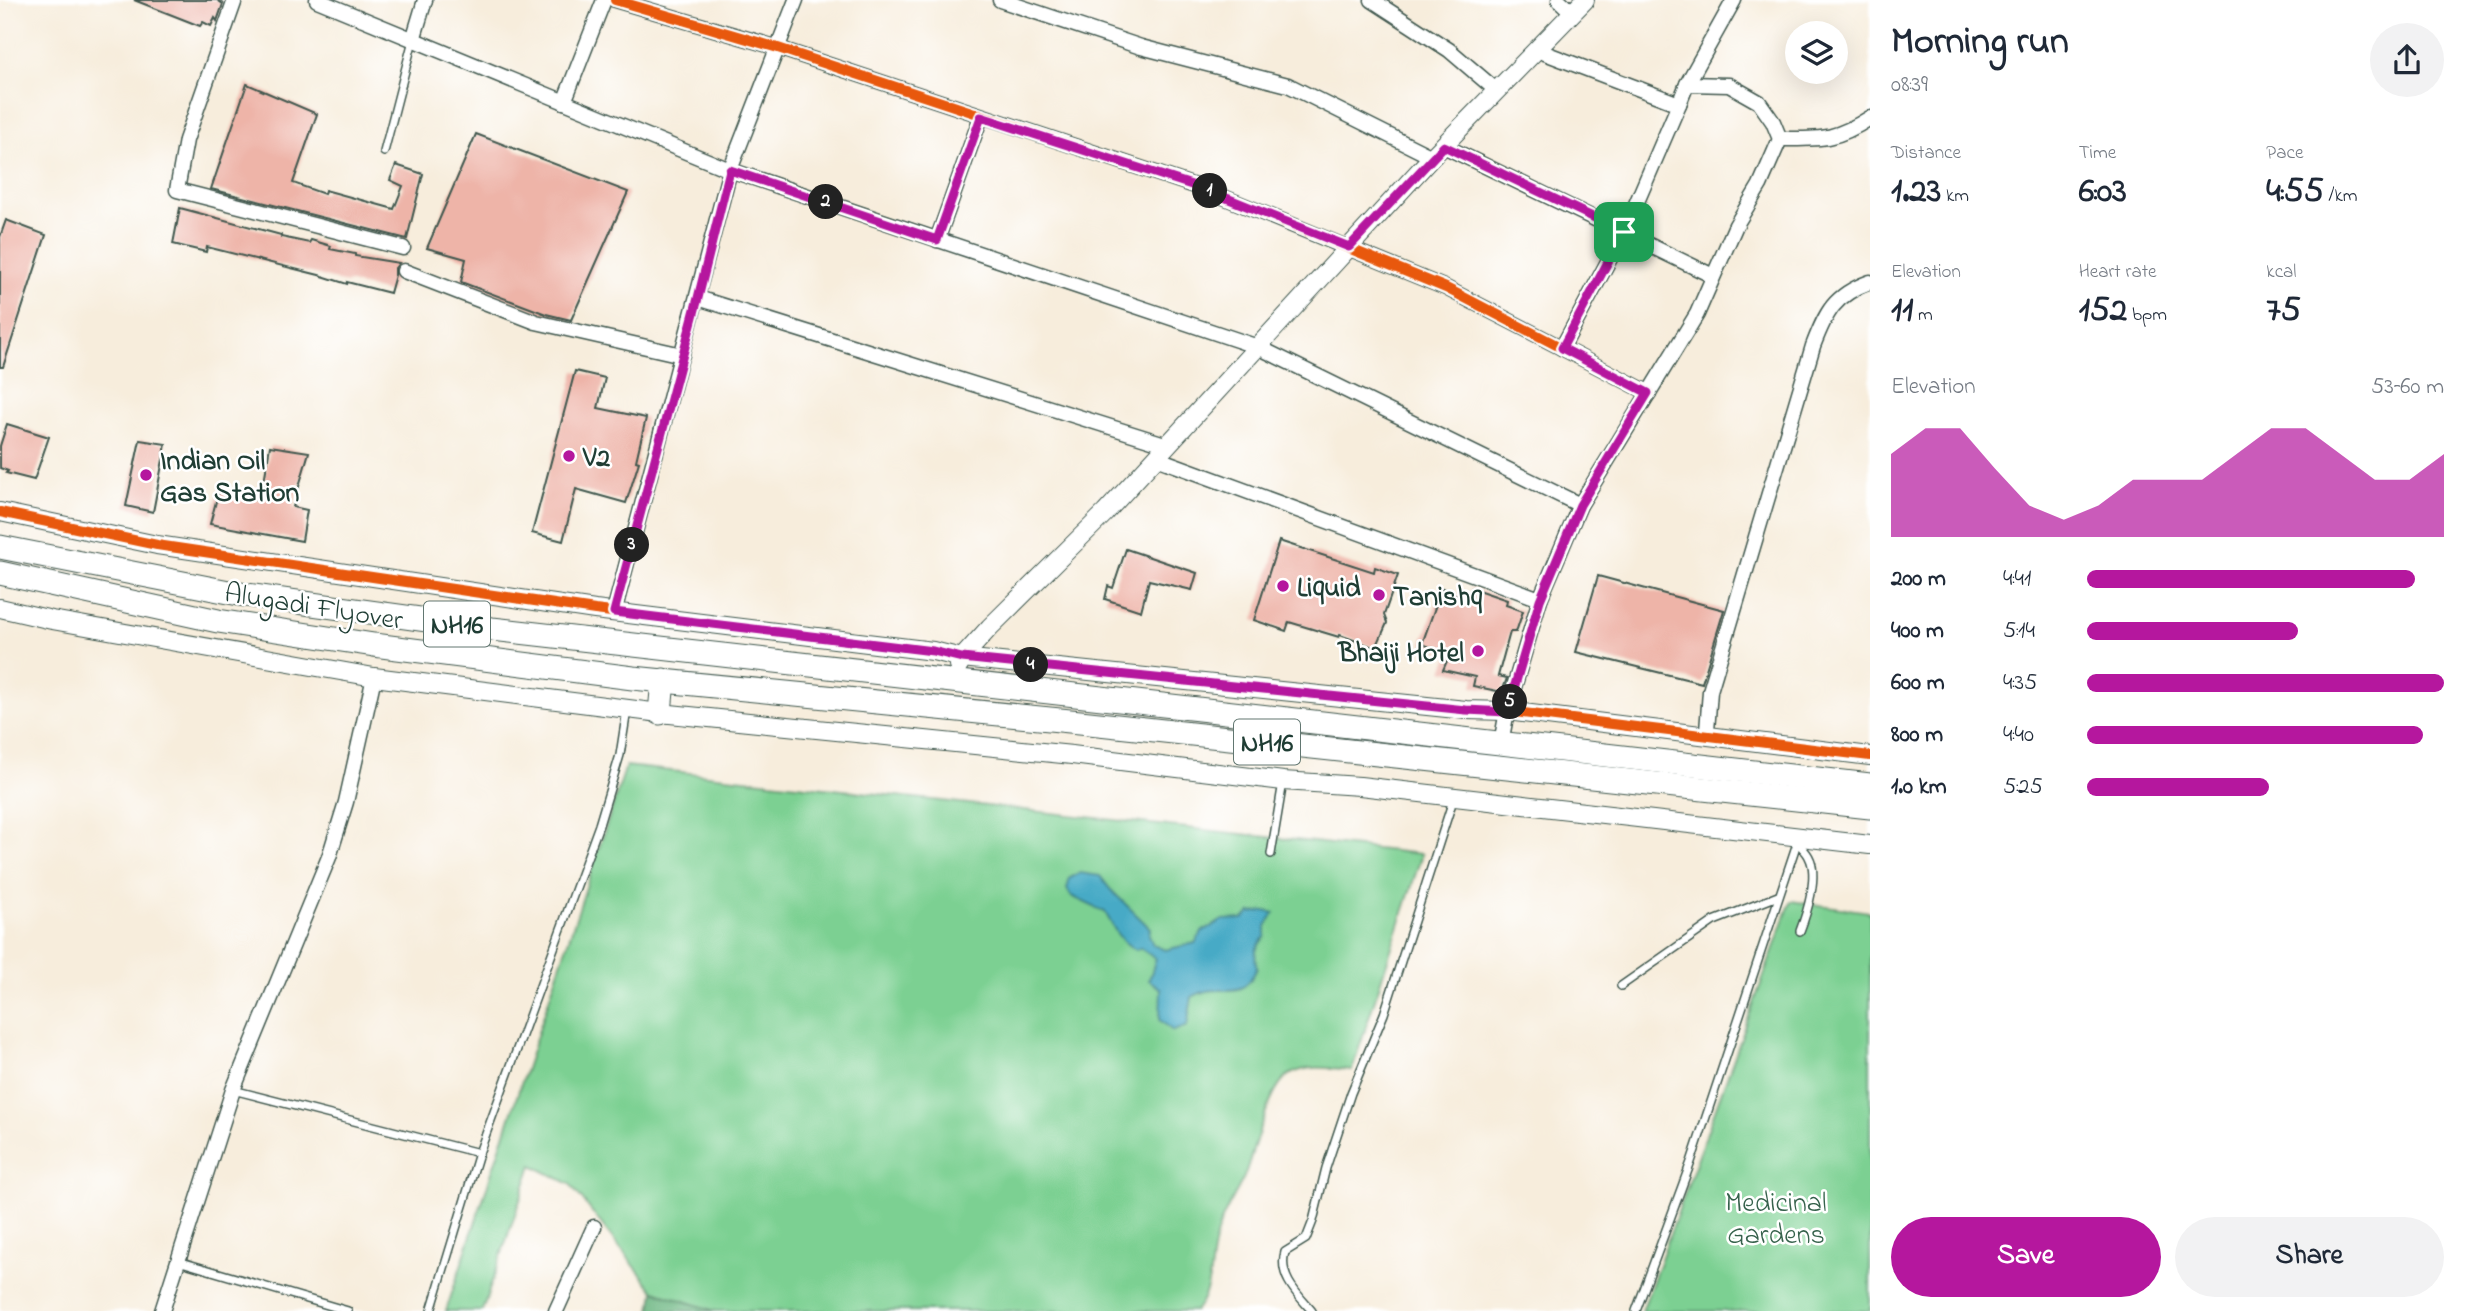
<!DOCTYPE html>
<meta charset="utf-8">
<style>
:root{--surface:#fff;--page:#f2f2f3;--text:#1f2937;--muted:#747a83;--accent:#b5179e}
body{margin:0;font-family:"Indie Flower",sans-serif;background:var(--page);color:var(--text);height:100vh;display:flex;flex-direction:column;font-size:26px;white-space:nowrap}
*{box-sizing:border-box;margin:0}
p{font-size:23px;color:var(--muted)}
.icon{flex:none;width:38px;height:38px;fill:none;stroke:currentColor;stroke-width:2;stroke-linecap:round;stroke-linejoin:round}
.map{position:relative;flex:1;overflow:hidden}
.drawer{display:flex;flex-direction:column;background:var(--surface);width:595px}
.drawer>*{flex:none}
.controls{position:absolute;left:1785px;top:21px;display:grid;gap:14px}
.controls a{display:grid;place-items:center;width:63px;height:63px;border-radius:50%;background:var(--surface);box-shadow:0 7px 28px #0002;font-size:35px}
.pin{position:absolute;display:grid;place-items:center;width:60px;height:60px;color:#fff;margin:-30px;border-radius:14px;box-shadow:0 4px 10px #0006}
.km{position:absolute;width:35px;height:35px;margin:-18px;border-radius:50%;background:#222;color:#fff;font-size:19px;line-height:35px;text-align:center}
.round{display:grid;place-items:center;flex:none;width:74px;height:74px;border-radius:37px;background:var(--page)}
.summary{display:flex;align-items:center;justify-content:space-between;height:119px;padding:0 21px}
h1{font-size:38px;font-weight:700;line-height:52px}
.figures{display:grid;grid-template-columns:repeat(3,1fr);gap:10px;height:119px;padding:7px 21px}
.figures div{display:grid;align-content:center}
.figures b{font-size:35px;font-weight:700}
.figures small{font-size:19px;font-weight:400}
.figures p{font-size:19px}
.chart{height:196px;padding:14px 21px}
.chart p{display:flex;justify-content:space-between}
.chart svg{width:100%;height:126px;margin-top:7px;fill:var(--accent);opacity:.7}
.primary-button{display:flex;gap:14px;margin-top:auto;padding:14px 21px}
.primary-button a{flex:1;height:80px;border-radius:42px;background:var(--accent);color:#fff;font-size:28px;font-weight:700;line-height:80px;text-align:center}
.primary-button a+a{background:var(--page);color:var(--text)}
ul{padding:0 21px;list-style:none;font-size:23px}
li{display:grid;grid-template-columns:112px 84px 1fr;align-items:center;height:52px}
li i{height:18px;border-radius:9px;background:var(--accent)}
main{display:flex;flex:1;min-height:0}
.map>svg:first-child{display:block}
</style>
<main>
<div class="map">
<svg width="1870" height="1311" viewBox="0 0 1870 1311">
<rect width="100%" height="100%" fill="#fff"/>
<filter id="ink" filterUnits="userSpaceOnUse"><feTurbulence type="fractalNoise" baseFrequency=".0143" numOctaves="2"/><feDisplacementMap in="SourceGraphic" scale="14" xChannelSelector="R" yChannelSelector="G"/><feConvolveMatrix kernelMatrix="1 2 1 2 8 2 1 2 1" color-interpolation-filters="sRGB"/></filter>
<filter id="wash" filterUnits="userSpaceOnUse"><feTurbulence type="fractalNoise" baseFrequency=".00686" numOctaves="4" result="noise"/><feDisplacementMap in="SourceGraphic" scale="28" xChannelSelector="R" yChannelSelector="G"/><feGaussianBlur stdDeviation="1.57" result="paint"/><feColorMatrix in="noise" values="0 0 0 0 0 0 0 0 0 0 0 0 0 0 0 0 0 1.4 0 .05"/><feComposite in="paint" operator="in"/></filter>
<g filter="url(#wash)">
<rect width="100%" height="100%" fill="#f7eddc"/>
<!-- green -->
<g fill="#7cd092" stroke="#4e8663" stroke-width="2">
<path d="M626 766 1422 854 1352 1070C1330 1068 1309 1064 1289 1075 1269 1086 1253 1154 1244 1177 1236 1194 1224 1211 1218 1230 1208 1257 1215 1288 1195 1311H715L654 1291 570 1184 532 1165 482 1311H446Z"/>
<path d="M1791 901 1870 912V1311H1642Z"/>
</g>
<!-- forest -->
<path fill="#65b27c" stroke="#427858" stroke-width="2" d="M654 1291 715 1311H651Z"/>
<!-- water -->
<path fill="#46aac6" stroke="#32747d" stroke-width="2" d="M1080 873 1100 876 1110 889 1150 928 1149 935 1153 945 1165 950 1195 943 1203 931 1223 920 1243 919 1250 913 1266 911 1274 913 1266 926V936C1256 946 1253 954 1257 968 1240 1006 1221 979 1192 997L1187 1026 1173 1031 1160 1020 1161 989 1149 980 1156 959 1140 948 1136 950C1116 938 1116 931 1105 912L1071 896 1067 889 1070 878Z"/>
<g id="blocks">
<!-- building -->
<g fill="#eeb4a8">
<path d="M134 0H217L223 4 217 21 215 18 211 26 203 22 200 26Z"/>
<path d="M247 84 317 114 293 183 324 194 325 190 394 209 403 186 390 180 396 165 423 174 407 239 211 189Z"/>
<path d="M476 134 628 192 571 320 546 314 461 282 466 259 427 248Z"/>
<path d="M180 208 281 235V237L309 243 311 240 331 246 330 249 355 254V256L399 263 395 268V275L390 293 347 282V284L319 275 207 247 206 252 173 244Z"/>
<path d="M6 220 46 235 3 367H0V237Z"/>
<path d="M575 371 605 378 598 408 646 418 636 461 639 462 626 503 576 489 563 541 532 533Z"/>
<path d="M7 424 49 437 34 480 6 473 8 471 0 468V446Z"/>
<path d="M140 440 166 444 153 512 126 506Z"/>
<path d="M270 446 309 452 293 507 307 510 302 541 210 524 219 490 261 500Z"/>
<path d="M1279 541 1374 572 1375 567 1398 575 1384 615 1387 623 1376 648 1340 635 1339 637 1289 622 1286 631 1254 620Z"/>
<path d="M1126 549 1197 573 1192 590 1149 580 1141 611 1105 599 1108 586 1113 588Z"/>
<path d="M1598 576 1724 610 1702 683 1576 652Z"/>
<path d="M1442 588 1468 600 1472 588 1507 600 1506 605 1523 611 1516 632H1510L1498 676 1507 678 1502 692 1473 686 1475 677 1443 670 1450 654 1422 644Z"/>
</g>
</g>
</g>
<g filter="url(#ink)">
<use href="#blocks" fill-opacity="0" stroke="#3f574d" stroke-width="2"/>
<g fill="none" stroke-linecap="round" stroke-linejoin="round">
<defs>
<g id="service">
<path d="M384 152 413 40"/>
<path d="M1798 843C1801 847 1807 852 1809 857 1819 875 1807 913 1800 931"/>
<path d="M1271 854 1283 782"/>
<path d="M1621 986 1714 921 1778 896"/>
<path d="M233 1090 479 1153"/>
<path d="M178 1261 348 1311"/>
<path d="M431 1311 479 1153 599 825 620 755 627 710"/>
<path d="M1312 1311C1297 1294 1278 1276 1285 1252L1306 1239 1313 1221 1326 1168 1351 1093 1384 1014 1454 797"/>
<path d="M1636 1311 1691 1162 1799 837"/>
</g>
<g id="minor">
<path d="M235 0 186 140 177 190 403 248"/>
<path d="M317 0 730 170 614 612"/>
<path d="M615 0 778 48 1204 189 1446 288 1649 393"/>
<path d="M796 0 730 170 1258 347 1580 505"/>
<path d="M1000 0 1141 47 1288 85 1432 157"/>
<path d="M1372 0 1449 50 1497 91"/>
<path d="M1559 0 1573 13"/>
<path d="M413 40 425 0"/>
<path d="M1537 50 1679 104 1687 84 1734 0"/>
<path d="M564 102 604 0"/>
<path d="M1780 139C1821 139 1834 141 1870 118"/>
<path d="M1444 146 1713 276"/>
<path d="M937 240 981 117"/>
<path d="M404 271 536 322 682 355"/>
<path d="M698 298 1168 445"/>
<path d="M1562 348 1624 232 1679 104"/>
<path d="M1156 458 1540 599"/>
<path d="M1704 736 1707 731 1710 691 1813 346C1826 312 1834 295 1870 282"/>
<path d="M1501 743 1507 711 1540 599 1580 505 1697 314 1736 225 1760 185 1780 139 1773 122 1759 102 1729 85 1687 84"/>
<path d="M162 1311 233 1090 329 857 346 802 374 677"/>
<path d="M556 1311 594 1227"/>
</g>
<g id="tertiary">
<path d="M0 512 157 545 595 610 933 651 962 658 1466 710 1507 711 1870 756"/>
<path d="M0 608 52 620 374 677 660 713 1072 755 1283 781 1360 786 1870 845"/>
<path d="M959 665 962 658 990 627 1105 513 1432 157 1585 0"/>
</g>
<g id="trunk">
<path d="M0 547 239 594 492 629 1870 785"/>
<path d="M0 573 218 621 374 645 633 678 1080 722 1870 807"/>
<path d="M660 713 663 680"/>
</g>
</defs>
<!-- service casing -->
<use href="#service" stroke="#3f574d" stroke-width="10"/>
<!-- minor casing -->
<use href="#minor" stroke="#3f574d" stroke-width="17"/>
<!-- tertiary casing -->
<use href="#tertiary" stroke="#3f574d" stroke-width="20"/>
<!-- trunk casing -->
<use href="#trunk" stroke="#3f574d" stroke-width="25"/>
<!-- service -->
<use href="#service" stroke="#fff" stroke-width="7"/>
<!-- minor -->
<use href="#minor" stroke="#fff" stroke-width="14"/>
<!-- tertiary -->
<use href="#tertiary" stroke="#fff" stroke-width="18"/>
<!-- trunk -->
<use href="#trunk" stroke="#fff" stroke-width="23"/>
<defs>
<g id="cycleway">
<path d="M615 0 778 48 1204 189 1446 288 1649 393"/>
<path d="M0 512 157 545 595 610 933 651 962 658 1466 710 1507 711 1870 756"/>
</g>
</defs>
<!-- cycleway casing -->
<use href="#cycleway" stroke="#fff" stroke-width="15"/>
<!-- cycleway -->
<use href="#cycleway" stroke="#e8590c" stroke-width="10"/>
</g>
</g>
<g fill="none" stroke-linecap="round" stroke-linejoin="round" filter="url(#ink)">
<defs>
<path id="route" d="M981 117 1204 189 1349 247 1444 146 1624 232 1562 348 1648 393 1580 505 1540 600 1507 712 1466 710 962 658 933 651 614 612 698 298 730 170 937 240Z"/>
</defs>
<!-- route casing -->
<use href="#route" stroke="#fff" stroke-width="14"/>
<!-- route -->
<use href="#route" stroke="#b5179e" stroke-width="9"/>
</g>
<!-- markers -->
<g fill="#b5179e" stroke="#fff" stroke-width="2.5">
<circle cx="569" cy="456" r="7"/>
<circle cx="146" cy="475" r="7"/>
<circle cx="1283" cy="586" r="7"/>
<circle cx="1379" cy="595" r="7"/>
<circle cx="1478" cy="651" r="7"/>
</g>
<g text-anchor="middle" stroke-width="5" stroke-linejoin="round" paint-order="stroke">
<!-- shield labels -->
<g fill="#fff" stroke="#627771" stroke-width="2">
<rect x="424" y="601.5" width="66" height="45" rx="5"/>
<rect x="1234" y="719.5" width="66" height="45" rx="5"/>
</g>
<g font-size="26" font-weight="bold" fill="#1f3d34">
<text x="457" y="633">NH16</text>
<text x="1267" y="751">NH16</text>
</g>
<!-- poi labels -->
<g font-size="28" font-weight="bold" fill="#1f3d34" stroke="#fff" text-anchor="start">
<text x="583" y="466">V2</text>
<text x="160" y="469">Indian Oil<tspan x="160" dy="32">Gas Station</tspan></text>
<text x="1297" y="596">Liquid</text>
<text x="1393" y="605">Tanishq</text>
<text x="1464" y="661" text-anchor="end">Bhaiji Hotel</text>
</g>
<!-- street labels -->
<g font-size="28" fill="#1f3d34" stroke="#fff">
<text transform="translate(314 605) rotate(9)" y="10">Alugadi Flyover</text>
</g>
<!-- park labels -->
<g font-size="28" fill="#36624c" stroke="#fff">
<text x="1776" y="1211">Medicinal<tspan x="1776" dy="32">Gardens</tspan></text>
</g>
</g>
</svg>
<div class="controls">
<a><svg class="icon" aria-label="layers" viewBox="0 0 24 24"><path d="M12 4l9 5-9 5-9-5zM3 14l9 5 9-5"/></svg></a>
</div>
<div class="pin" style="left:1624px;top:232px;background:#1e9e55"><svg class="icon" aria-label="arrive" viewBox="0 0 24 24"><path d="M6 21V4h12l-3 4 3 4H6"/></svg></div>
<b class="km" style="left:1210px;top:191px">1</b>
<b class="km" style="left:826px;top:202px">2</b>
<b class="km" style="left:632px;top:545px">3</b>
<b class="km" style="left:1031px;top:665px">4</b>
<b class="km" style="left:1510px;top:702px">5</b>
</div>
<section class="drawer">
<div class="summary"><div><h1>Morning run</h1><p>08:39</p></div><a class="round"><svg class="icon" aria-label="share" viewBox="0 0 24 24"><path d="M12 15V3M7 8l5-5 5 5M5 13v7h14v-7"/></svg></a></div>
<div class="figures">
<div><p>Distance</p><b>1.23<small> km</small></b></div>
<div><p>Time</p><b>6:03</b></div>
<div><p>Pace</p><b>4:55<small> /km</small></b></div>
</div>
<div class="figures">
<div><p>Elevation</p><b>11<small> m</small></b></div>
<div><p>Heart rate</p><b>152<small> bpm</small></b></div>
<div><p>kcal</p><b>75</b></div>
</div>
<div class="chart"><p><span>Elevation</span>53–60 m</p>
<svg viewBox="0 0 160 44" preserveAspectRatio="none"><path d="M0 44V15L10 6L20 6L30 20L40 33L50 38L60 33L70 24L80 24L90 24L100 15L110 6L120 6L130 15L140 24L150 24L160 15V44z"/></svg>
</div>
<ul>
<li><b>200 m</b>4:41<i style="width:92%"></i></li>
<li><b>400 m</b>5:14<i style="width:59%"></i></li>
<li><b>600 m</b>4:35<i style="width:100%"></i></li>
<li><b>800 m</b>4:40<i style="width:94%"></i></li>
<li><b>1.0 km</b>5:25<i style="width:51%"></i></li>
</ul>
<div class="primary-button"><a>Save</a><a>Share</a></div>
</section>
</main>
